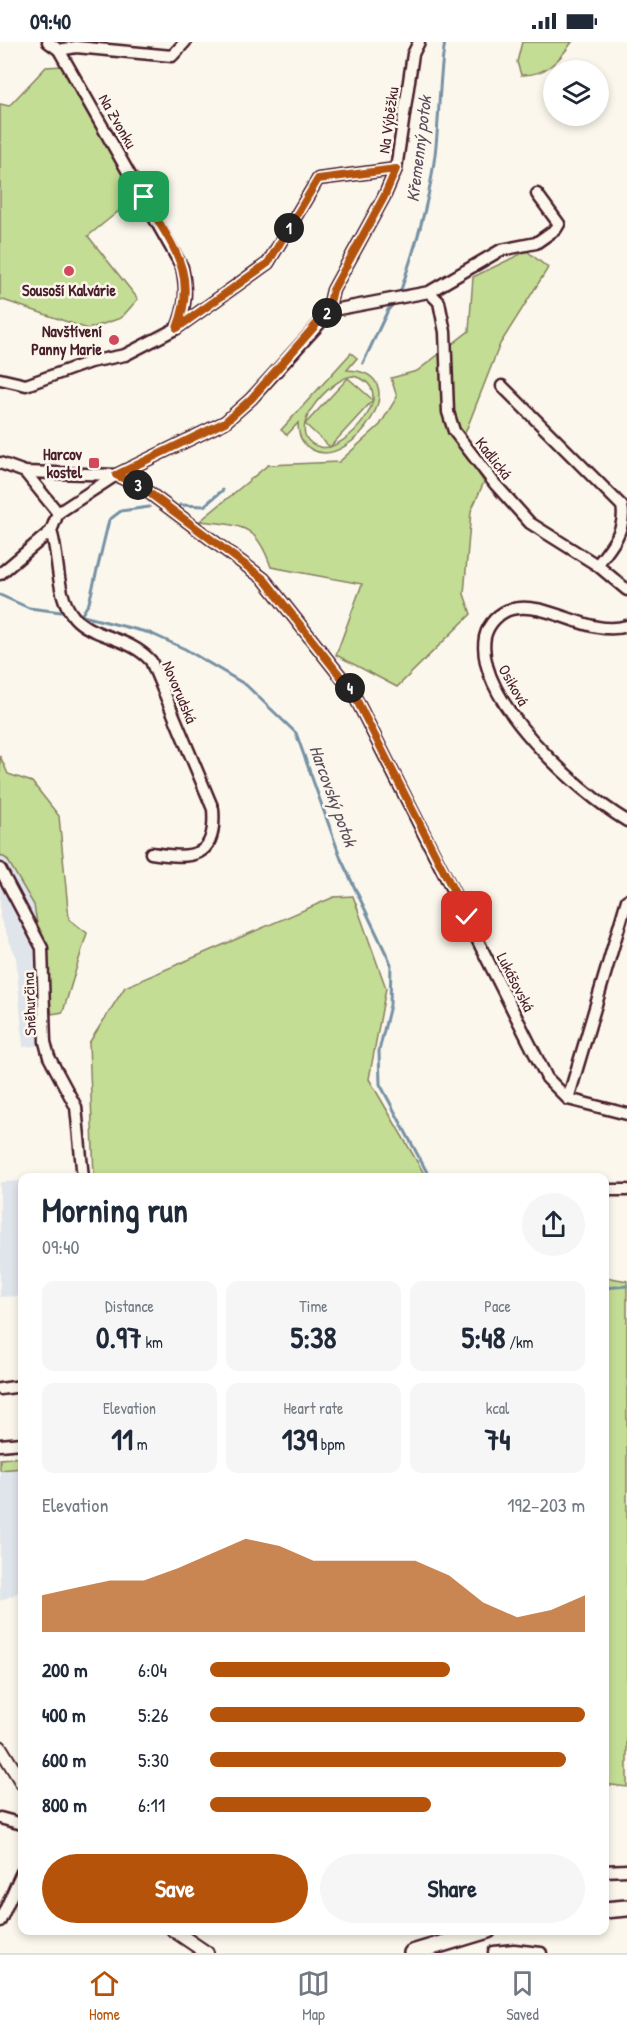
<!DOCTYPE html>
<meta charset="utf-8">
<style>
:root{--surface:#fff;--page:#f6f6f7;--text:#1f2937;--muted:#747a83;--line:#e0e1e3;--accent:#b45309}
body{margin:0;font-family:"Patrick Hand",sans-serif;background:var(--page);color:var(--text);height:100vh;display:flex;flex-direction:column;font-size:22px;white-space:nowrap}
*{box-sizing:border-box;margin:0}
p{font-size:20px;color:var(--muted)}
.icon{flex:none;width:33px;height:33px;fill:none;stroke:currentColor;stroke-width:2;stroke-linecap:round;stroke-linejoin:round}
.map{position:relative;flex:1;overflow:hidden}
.side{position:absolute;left:18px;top:1131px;width:591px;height:762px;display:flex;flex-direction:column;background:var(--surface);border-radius:12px;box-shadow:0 3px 9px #0003}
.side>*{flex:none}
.controls{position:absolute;left:543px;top:18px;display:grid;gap:12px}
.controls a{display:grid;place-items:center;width:66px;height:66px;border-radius:50%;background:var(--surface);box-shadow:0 3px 9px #0003;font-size:30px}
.pin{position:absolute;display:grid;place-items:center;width:51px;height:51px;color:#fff;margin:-26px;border-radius:12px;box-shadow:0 3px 9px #0006}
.km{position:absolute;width:30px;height:30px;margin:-15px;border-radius:50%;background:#222;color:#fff;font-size:16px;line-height:30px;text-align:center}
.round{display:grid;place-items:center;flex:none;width:63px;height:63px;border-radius:32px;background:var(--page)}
.headline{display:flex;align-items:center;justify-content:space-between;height:102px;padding:0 24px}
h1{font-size:33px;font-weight:700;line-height:45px}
.stats{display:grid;grid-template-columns:repeat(3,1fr);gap:9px;height:102px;padding:6px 24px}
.stats div{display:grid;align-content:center;border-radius:12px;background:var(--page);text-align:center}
.stats b{font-size:30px;font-weight:700}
.stats small{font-size:16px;font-weight:400}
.stats p{font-size:16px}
.chart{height:168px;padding:12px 24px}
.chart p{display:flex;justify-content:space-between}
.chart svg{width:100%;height:108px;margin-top:6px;fill:var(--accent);opacity:.7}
.primary-button{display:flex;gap:12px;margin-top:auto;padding:12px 24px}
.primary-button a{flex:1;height:69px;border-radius:36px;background:var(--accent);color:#fff;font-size:24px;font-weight:700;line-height:69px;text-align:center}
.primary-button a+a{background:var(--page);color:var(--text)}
ul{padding:0 24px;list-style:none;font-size:20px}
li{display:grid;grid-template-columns:96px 72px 1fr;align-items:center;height:45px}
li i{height:15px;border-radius:8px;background:var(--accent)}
.status{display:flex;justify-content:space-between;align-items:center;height:42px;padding:0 30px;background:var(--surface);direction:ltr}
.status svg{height:16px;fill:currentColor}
.dock{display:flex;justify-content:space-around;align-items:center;height:84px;border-top:2px solid var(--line);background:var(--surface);font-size:16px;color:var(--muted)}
.dock a{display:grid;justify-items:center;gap:3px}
.dock .active{color:var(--accent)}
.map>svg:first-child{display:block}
</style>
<div class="status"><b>09:40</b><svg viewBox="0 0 49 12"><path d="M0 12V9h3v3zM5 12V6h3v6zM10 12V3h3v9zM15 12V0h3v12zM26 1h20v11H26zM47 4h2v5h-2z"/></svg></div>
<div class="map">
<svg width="627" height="1911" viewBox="0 0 627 1911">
<rect width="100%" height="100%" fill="#fbf7ec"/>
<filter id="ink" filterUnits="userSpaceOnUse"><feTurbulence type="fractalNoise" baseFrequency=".0167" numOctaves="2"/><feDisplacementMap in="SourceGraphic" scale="12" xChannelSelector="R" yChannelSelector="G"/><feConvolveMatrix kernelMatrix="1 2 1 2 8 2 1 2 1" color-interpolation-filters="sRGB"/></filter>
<g filter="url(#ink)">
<!-- built -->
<g fill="#e0e5eb">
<path d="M0 813 7 817 34 863 52 972V1003L23 1005 16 915 0 876Z"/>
<path d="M22 1139V1252L20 1254 0 1255V1140Z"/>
<path d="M22 1426V1549L0 1559V1428Z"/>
</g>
<!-- green -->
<g fill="#c3dd94" stroke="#867e60" stroke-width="1.5" fill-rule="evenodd">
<path d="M522 0H572C559 19 545 34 521 33L517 20Z"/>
<path d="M63 24 136 155 88 194 138 257 121 276 88 287 0 257V62L9 64 46 25Z"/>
<path d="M527 209 548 226 500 302 460 404 484 440 471 469 464 552 471 572 397 645 336 613 362 542 271 525C256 481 242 484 200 479L268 423 339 420 380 383 397 355 391 336 417 329 469 289 473 235Z"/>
<path d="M351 311 357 316 347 328C420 330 350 429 313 408 302 403 298 393 298 381L287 393 281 388ZM353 334C404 346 344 412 320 405 278 393 331 335 353 334Z"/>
<path d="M348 336 373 358 330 405 305 382Z"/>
<path d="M0 714 8 732 32 740 59 774 69 877 87 891 63 970 52 972 34 863 7 817 0 813Z"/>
<path d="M353 854 386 946 369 1037 426 1135H94L89 1001 125 945 334 855Z"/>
<path d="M605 1235 627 1239V1745L604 1742Z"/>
<path d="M22 1415V1426L0 1428V1417Z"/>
</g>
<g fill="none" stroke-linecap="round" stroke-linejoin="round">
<!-- stream -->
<g stroke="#7691a4" stroke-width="3">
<path d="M400 251C414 208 428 165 434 120 440 80 438 40 445 0"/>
<path d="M363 321 388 268 395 260"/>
<path d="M180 463 204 464 223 448"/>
<path d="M0 553 29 566 69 571"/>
<path d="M75 572 150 591 185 607 246 643 296 691 341 817 391 922 390 963 379 1009 380 1042 430 1136"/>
<path d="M82 572 89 561 109 478 121 469 149 465"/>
<path d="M604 1246 627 1244"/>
</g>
<defs>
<g id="minor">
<path d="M48 0 59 8 182 225C187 249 186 264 177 286"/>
<path d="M59 8 76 5 172 14 185 0"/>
<path d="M429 250 439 260 445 290 448 370 454 389 495 442 530 481 597 523 627 548"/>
<path d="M328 269 429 250 501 208 536 201 556 187 559 182 537 152"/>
<path d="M0 337 26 343 90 320 125 313 177 286 268 221 318 137 396 127"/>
<path d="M502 344 622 464C627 487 610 507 597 523"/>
<path d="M0 421 25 430 116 433 144 447 264 537 352 649 547 1036 568 1057 627 1072"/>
<path d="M25 430 58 471"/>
<path d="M51 489C60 516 55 553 74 575 92 596 129 594 151 619L213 767C217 817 193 817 151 811"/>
<path d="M0 532 51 489 58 471 116 433 225 380 251 357 320 281 328 269 333 248 384 155 396 127 413 12 419 0"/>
<path d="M627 584C589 596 548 558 512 567 499 570 488 582 485 595 474 657 578 750 627 779"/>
<path d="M0 827 42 906 45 1000 49 1015 76 1065 83 1136"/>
<path d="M568 1057 627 858"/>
<path d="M604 1148H627"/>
<path d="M0 1347 22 1344"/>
<path d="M0 1403 22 1401"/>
<path d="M0 1776 22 1782"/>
<path d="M604 1829 627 1828"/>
<path d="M0 1879 22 1830"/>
<path d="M494 1910 514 1908 541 1911"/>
</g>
<g id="tertiary">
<path d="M0 1705 22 1741"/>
<path d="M173 1888 207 1911"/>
</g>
<g id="primary">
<path d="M604 1868 627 1866"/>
<path d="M412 1911 488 1888"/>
</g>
</defs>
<!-- minor casing -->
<use href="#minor" stroke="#4a1f2b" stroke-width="15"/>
<!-- tertiary casing -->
<use href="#tertiary" stroke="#4a1f2b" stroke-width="16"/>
<!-- primary casing -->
<use href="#primary" stroke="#4a1f2b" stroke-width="20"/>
<!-- minor -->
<use href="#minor" stroke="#fbf7ec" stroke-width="10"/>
<!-- tertiary -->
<use href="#tertiary" stroke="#fbf7ec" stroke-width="12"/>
<!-- primary -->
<use href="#primary" stroke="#fbf7ec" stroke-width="15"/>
</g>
</g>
<g fill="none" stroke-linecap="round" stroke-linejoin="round" filter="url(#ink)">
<defs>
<path id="route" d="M144 155C171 203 199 230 177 286L268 221 318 137 396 127 384 155 333 248 328 269 251 357 225 380 116 433 144 447 264 537 352 649 467 875"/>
</defs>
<!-- route casing -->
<use href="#route" stroke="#fff" stroke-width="12"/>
<!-- route -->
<use href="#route" stroke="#b45309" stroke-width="8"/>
</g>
<!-- markers -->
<g fill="#d1495b" stroke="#fbf7ec" stroke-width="2">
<circle cx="69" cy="229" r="6"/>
<circle cx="114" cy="298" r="6"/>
<rect x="88" y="415" width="12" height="12" rx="3"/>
</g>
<g text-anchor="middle" stroke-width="5" stroke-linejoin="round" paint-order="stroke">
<!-- street labels -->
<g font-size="16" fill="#4a1f2b" stroke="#fbf7ec">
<text transform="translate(388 78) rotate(-82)" y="6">Na Výběžku</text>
<text transform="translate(118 79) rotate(60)" y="6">Na Zvonku</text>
<text transform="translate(494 416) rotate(52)" y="6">Kadlická</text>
<text transform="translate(514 643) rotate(60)" y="6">Osiková</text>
<text transform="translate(180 650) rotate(67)" y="6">Novorudská</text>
<text transform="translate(516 940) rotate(63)" y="6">Lukášovská</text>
<text transform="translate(29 962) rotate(-92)" y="6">Sněhurčina</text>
</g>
<!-- poi labels -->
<g font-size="16" font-weight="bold" fill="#4a1f2b" stroke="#fbf7ec" text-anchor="end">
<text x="69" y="254" text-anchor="middle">Sousoší Kalvárie</text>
<text x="102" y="295">Navštívení<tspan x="102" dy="18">Panny Marie</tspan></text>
<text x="82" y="418">Harcov<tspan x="82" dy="18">kostel</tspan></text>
</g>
<!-- water labels -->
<g font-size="18" font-style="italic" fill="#5c4e5e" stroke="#fbf7ec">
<text transform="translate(419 107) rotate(-83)" y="6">Křemenný potok</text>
<text transform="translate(333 754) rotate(70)" y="6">Harcovský potok</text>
</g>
</g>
</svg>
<div class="controls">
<a><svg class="icon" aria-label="layers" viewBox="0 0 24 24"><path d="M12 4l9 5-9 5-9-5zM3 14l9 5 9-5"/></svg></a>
</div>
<div class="pin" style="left:144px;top:155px;background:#1e9e55"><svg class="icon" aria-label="arrive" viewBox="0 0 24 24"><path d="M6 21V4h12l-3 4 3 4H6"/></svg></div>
<div class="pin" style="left:467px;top:875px;background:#d93025"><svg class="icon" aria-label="check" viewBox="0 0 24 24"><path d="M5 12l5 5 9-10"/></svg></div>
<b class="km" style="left:289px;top:186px">1</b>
<b class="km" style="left:327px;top:271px">2</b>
<b class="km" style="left:138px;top:443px">3</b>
<b class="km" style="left:350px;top:646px">4</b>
<section class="side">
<div class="headline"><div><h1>Morning run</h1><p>09:40</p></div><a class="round"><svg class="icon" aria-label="share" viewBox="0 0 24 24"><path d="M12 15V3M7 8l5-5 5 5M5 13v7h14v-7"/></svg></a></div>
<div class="stats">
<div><p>Distance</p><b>0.97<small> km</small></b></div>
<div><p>Time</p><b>5:38</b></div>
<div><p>Pace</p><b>5:48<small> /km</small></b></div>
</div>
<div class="stats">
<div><p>Elevation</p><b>11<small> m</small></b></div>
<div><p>Heart rate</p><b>139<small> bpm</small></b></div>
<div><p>kcal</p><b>74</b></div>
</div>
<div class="chart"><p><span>Elevation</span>192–203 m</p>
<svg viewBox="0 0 160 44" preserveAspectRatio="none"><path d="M0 44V29L10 26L20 23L30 23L40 18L50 12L60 6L70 9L80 15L90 15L100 15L110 15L120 21L130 32L140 38L150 35L160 29V44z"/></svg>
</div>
<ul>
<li><b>200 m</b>6:04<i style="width:64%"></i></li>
<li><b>400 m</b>5:26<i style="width:100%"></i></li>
<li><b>600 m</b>5:30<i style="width:95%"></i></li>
<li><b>800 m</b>6:11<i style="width:59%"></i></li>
</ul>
<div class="primary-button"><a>Save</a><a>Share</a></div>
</section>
</div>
<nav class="dock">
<a class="active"><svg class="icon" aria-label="home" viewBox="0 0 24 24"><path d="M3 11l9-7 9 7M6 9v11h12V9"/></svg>Home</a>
<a><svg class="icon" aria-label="map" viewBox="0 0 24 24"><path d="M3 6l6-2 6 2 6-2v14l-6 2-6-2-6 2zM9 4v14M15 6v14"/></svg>Map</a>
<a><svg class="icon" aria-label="saved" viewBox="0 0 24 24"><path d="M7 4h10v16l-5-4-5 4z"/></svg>Saved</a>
</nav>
